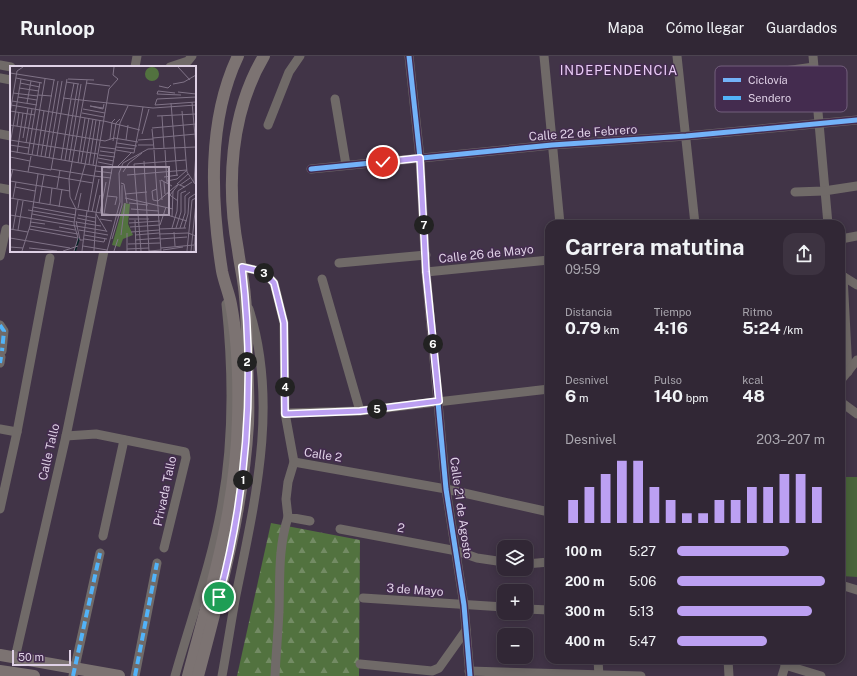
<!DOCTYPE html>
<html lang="es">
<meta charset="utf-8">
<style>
:root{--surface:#312735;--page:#3d3341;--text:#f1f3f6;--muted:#a8a5ad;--line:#4c4450;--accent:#bca0f2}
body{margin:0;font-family:"Public Sans",sans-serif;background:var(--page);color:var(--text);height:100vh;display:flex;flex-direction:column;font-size:15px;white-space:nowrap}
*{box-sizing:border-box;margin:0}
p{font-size:13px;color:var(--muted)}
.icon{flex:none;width:22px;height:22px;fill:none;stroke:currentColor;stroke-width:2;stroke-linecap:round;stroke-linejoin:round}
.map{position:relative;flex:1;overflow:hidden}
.drawer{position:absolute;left:545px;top:164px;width:300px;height:444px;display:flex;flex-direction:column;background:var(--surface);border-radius:12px;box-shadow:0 2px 10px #0003,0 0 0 1px var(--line)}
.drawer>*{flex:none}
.buttons{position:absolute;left:497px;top:484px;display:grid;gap:8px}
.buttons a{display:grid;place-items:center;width:36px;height:36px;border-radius:8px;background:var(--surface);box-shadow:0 2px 10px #0003,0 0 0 1px var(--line);font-size:20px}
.scale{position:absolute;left:12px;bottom:10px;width:59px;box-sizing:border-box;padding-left:4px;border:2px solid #dfd1e6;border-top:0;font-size:11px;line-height:14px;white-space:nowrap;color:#dfd1e6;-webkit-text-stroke:3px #442c4f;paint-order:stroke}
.pin{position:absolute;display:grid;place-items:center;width:34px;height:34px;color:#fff;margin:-17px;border:2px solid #fff;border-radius:50%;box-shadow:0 1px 4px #0007}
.km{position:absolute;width:20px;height:20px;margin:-10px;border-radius:50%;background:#222;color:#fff;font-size:11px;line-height:20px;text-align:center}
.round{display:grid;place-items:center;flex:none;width:42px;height:42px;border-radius:12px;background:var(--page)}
.overview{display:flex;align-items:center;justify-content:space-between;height:68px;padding:0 20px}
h1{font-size:22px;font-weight:700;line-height:30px}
.stats{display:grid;grid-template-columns:repeat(3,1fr);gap:6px;height:68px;padding:4px 20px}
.stats div{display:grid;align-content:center}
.stats b{font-size:17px;font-weight:700}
.stats small{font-size:11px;font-weight:400}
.stats p{font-size:11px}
.chart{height:112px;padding:8px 20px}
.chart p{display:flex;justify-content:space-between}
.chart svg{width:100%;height:72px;margin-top:4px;stroke:var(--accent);stroke-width:6}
ul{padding:0 20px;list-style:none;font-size:13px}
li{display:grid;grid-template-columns:64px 48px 1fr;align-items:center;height:30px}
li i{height:10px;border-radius:5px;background:var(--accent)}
header{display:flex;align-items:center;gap:24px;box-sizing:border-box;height:56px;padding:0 20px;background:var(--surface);border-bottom:1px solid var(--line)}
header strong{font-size:19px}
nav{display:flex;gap:22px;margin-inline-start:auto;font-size:14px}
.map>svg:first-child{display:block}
</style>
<header>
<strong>Runloop</strong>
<nav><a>Mapa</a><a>Cómo llegar</a><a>Guardados</a></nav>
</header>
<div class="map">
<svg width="857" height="620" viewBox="0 0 857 620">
<defs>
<pattern id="forest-firs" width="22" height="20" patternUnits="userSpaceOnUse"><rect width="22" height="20" fill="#52723f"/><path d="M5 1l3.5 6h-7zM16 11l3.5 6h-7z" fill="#738b64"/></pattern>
</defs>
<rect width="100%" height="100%" fill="#413447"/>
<!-- grass -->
<path fill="#4a643b" d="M841 421H857V521L841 520Z"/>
<!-- forest -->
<path fill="url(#forest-firs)" d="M271 467 360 484 359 620H237Z"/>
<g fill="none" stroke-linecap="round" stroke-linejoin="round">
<!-- minor -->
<g stroke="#706a68" stroke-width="9">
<path d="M409 0 420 102 426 216 446 433 464 549 470 620"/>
<path d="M544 0 560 168"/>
<path d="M677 0 695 168"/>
<path d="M813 0 828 168"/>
<path d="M0 9 11 11"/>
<path d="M135 11 137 0"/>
<path d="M170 11 188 5 192 0"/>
<path d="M755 19 814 11"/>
<path d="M0 22 11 24"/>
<path d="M335 43 346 109"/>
<path d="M268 69 289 16 300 0"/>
<path d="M0 78 11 80"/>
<path d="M311 113 552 89 686 80 857 64"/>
<path d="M0 132 11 134"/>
<path d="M795 136 824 135 857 130"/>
<path d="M841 183 857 180"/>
<path d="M0 200 6 173"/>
<path d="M339 207 426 199"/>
<path d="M242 211 264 216 274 227 284 267 285 357 294 406 288 426 286 443 288 461 310 465"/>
<path d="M426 216 549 204"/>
<path d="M841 219 857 229"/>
<path d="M843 220 848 316"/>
<path d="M322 223 360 355"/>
<path d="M0 269 4 275 2 295"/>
<path d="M0 307 1 301"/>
<path d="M841 324 857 304"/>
<path d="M841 346 857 358"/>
<path d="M285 357 360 355 549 333"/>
<path d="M0 373 17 376"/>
<path d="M66 380 96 378 185 396 186 402 164 492"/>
<path d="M294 406 446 433 549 456"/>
<path d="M0 453 17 376 50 202"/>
<path d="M340 473 457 495 477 502 504 506"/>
<path d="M103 480 124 384"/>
<path d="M526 508 549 506"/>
<path d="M841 529 857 534"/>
<path d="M363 542 504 551"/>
<path d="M526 553 549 554"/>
<path d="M15 602 66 380 104 195"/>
<path d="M598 604 599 620"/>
<path d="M728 604 729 620"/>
<path d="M360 608 432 615 439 612 466 574"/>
<path d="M785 609 821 620"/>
<path d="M469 615 641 620"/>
<path d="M73 620 100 497"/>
<path d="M135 620 157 507"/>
<path d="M175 620C191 563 212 506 222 448 234 382 233 315 226 248"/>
<path d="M222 620C227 593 231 566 236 539 255 445 279 347 249 253"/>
<path d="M275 620C276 598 278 577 279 555 280 523 278 492 288 461"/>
<path d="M782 620 787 604"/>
</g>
<!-- major -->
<g stroke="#7c7372" stroke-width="12">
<path d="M0 599 119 620"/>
<path d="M0 615 34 620"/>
<path d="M188 620C211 532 236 455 238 362 239 325 238 285 231 248 229 237 224 226 222 215 211 145 207 65 238 0"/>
<path d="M198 620C220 537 243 455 248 368 249 346 248 324 247 301 247 281 247 261 245 241 244 225 240 210 238 194 226 130 230 57 264 0"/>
</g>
<!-- quiet -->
<g stroke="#52b3f8" stroke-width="4" stroke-dasharray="8 4" stroke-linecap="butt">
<path d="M0 269 4 275 2 295"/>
<path d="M0 307 1 301"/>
<path d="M73 620 100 497"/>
<path d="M135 620 157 507"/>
</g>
<defs>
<g id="cycleway">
<path d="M409 0 420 102 426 216 446 433 464 549 470 620"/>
<path d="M311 113 552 89 686 80 857 64"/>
</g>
</defs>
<!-- cycleway casing -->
<use href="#cycleway" stroke="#442c4f" stroke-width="8"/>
<!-- cycleway -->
<use href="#cycleway" stroke="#73b2f8" stroke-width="5"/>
</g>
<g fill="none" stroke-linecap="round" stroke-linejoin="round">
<defs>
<path id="route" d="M219 541C248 433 255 322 242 211L264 216 274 227 284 267 285 358 360 355 439 345 426 216 420 102 383 106"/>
</defs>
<!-- route casing -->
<use href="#route" stroke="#fff" stroke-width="8"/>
<!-- route -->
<use href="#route" stroke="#bca0f2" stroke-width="5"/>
</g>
<g text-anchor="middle" stroke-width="3" stroke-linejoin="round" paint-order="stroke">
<!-- street labels -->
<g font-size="12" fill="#dfd1e6" stroke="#442c4f">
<text transform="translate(583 77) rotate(-4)" y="4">Calle 22 de Febrero</text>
<text transform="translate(486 198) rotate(-6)" y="4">Calle 26 de Mayo</text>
<text transform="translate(49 396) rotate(-77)" y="4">Calle Tallo</text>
<text transform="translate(323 399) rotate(9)" y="4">Calle 2</text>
<text transform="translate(165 435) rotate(-78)" y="4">Privada Tallo</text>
<text transform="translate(461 452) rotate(82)" y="4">Calle 21 de Agosto</text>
<text transform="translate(401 472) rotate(11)" y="4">2</text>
<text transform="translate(415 534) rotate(4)" y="4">3 de Mayo</text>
</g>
<!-- neighbourhood labels -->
<g font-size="13" letter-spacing="1" fill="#e9cbf6" stroke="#442c4f">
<text x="619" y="19">INDEPENDENCIA</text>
</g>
</g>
<!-- overview -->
<g transform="translate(10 10)">
<rect width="186" height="186" fill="#413447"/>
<path d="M135 8a7 7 0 1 1 14 0a7 7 0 1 1-14 0ZM114 137 120 138 118 158 123 169 113 173 110 181 102 179Z" fill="#52723f"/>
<path fill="none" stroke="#062224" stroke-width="2" d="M65 185 69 172"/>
<path fill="none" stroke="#807387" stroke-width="1" d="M168 1 180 14M0 7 45 14M6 12 32 17M58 13 84 14M56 16 69 18M10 17 30 21M76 17 100 20M163 18 174 16 186 9M149 20 158 22 161 19M9 22 29 25M168 26 186 28M3 27 28 30M147 28 171 29M147 28 148 25 165 27M28 29 42 30M8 31 27 34M53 32 143 42 186 39M61 32 64 17M2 35 27 39M182 36 186 81M17 37 21 15M161 37 167 110M1 39 93 55M145 39 147 33 186 31M145 39 186 36M93 42 80 40 93 43 94 38M73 43 95 47M0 45 25 49M172 45 175 81M0 47 7 5 13 1M72 47 94 51M147 50 186 48M152 50 154 82M94 55 130 64M0 59 95 75 104 72 128 76M7 60 9 46M142 62 186 58M142 63 144 83M132 68 139 43M13 72 18 42M143 72 186 68M100 73 102 56 105 53M0 74 88 88M116 74 118 59M128 74 143 73M103 75 106 57 110 53M16 77 22 43M107 77 127 80M0 79 11 13M0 79 19 82M128 79H143M90 81 106 83M106 81 125 83M175 82 177 106 185 118M106 84 124 87 133 41M144 84 151 185M155 84 157 117M0 85 99 102 107 101 121 87M90 85 105 87M7 87 13 47M18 88 30 16M22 89 35 13M89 89 105 91M27 90 34 45M31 90 44 14M0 91 20 95M35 91 48 15M39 92 52 15M88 92 104 95M51 94 61 33M55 94 68 18M59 95 71 18M134 95 139 185M88 96 103 99M68 97 75 52M71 97 79 52M79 98 86 54M83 99 90 54M19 100 41 104 57 13M0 103 83 117M41 103 84 110M85 105 102 107M18 106 21 90M113 106 119 97 132 87M117 109 177 104M84 110 101 112M154 111 168 109M150 114 152 134M151 114 162 120M0 115 60 125M0 115 3 103M157 115 167 113 177 104M154 116 155 128M111 117 114 118 117 137M184 117 186 85M170 119 180 112M5 121 25 125M175 121 167 118 178 108M47 122 50 104M147 123 142 125 143 134 148 135M157 127 168 135M115 128 137 126M160 129 168 119M97 130 107 131 105 139M0 132 109 150M3 132 6 116M115 132 163 143M65 134 75 99 83 53M148 135 167 119M29 137 34 109M119 137 138 139M40 138 42 122M23 141 66 149M49 141 52 123M68 142 71 127M121 143 149 145M18 144 65 152M78 146 99 23 108 13 103 9 104 1M82 146 89 113M90 147 96 116M22 148 64 156M86 148 97 166M94 148 110 57 118 40M154 148 177 155M0 149 96 165M68 149 86 152M129 149H149M162 151 163 125M67 152 85 156M90 153 102 155M119 153H139M125 154 126 185M66 155 70 174H73M20 156 35 158M66 156 91 160M119 157 150 155M20 160 68 168M49 161 65 164M120 161 150 159 156 141M162 162 167 145 168 125 182 116M166 162 171 146V127L176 125M170 162 175 147V130L180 126M174 162 178 148 179 132 185 128M0 163 18 166M3 163 8 134M19 163 68 172M149 163 176 162M8 164 13 135M69 164 98 169M121 166 149 164M164 166 165 180M117 167V185M149 168 178 167 186 170M74 169 97 173M111 169 115 137M125 169 149 167M0 172 60 182M74 173 94 176 95 173M102 173 112 139V119M150 173 177 171M125 174 150 172M118 178 150 177M73 180 97 184M0 181 13 182M19 182 47 185M151 182 184 179M117 183 139 182M153 184 173 181M12 185 20 160 28 108M53 185 68 180M64 185 68 172 64 158 66 143 60 131 59 113 77 14M72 185 77 145M84 185 86 147 90 129M97 185 110 136 109 107 113 97 138 83 186 81M104 185 108 173M131 185 124 98 176 94M139 185 151 184M177 185 182 134 186 132M181 185 186 136M184 185 185 170"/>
<path fill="#a89aae" fill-opacity="0.15" stroke="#a89aae" stroke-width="2" d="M92 101H159V149H92Z"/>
<rect width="186" height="186" fill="none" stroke="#dfd1e6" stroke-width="2"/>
</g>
<!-- legend -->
<rect x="715" y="10" width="132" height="46" rx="6" fill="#442c4f" stroke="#725e7c" stroke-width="1"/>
<rect x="723" y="22" width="18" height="4" fill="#73b2f8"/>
<rect x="723" y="40" width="18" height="4" fill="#52b3f8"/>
<g font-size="11" fill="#dfd1e6">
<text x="748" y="28">Ciclovía</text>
<text x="748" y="46">Sendero</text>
</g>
</svg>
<div class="buttons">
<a><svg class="icon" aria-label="layers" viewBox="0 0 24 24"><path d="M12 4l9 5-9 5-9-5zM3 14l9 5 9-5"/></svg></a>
<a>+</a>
<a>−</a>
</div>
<div class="scale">50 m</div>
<div class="pin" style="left:219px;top:541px;background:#1e9e55"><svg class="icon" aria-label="arrive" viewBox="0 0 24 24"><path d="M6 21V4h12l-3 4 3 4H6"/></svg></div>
<div class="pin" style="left:383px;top:106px;background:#d93025"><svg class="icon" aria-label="check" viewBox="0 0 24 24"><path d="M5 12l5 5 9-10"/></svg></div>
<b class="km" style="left:243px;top:424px">1</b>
<b class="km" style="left:247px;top:306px">2</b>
<b class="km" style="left:264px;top:217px">3</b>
<b class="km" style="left:285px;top:331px">4</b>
<b class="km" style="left:377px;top:353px">5</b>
<b class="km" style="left:433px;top:288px">6</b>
<b class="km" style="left:424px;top:169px">7</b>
<section class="drawer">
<div class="overview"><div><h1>Carrera matutina</h1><p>09:59</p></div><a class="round"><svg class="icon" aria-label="share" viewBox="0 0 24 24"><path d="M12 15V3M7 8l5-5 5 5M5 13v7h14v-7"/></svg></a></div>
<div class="stats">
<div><p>Distancia</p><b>0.79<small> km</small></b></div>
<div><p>Tiempo</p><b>4:16</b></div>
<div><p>Ritmo</p><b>5:24<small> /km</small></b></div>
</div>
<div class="stats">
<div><p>Desnivel</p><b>6<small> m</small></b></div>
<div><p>Pulso</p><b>140<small> bpm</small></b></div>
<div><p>kcal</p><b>48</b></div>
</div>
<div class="chart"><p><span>Desnivel</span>203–207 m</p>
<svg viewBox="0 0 160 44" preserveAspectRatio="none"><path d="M5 44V30M15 44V22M25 44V14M35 44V6M45 44V6M55 44V22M65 44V30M75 44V38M85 44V38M95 44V30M105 44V30M115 44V22M125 44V22M135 44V14M145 44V14M155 44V22"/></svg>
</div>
<ul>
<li><b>100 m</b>5:27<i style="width:76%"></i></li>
<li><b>200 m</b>5:06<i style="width:100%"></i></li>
<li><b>300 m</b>5:13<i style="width:91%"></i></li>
<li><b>400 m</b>5:47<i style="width:61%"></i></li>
</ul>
</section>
</div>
